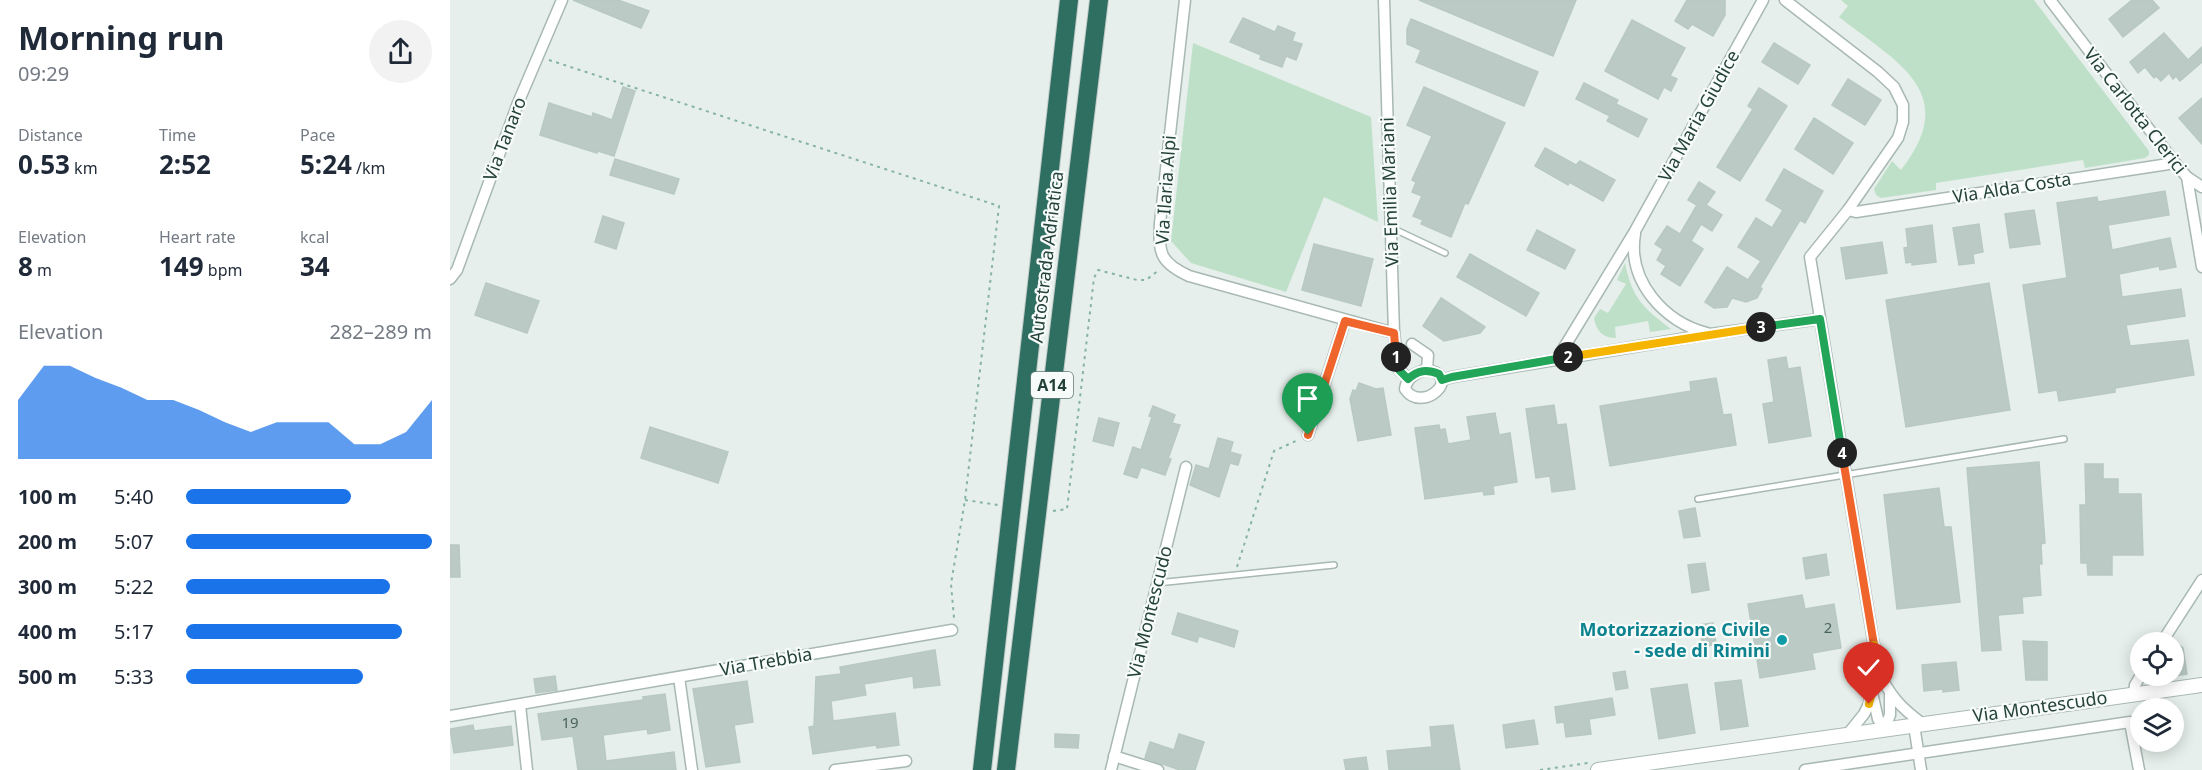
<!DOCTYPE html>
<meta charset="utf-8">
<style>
:root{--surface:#fff;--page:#f2f2f3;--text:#1f2937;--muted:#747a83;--accent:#1a73e8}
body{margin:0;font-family:"Noto Sans",sans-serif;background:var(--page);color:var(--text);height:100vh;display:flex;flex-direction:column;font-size:22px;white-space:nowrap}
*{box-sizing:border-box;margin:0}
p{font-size:20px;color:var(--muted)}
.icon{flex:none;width:33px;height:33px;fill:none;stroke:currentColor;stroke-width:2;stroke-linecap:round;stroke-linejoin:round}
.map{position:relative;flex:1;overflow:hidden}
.panel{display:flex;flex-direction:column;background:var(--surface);width:450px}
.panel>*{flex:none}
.buttons{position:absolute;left:1680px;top:632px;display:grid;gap:12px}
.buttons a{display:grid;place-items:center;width:54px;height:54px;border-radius:50%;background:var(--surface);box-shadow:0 3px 15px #0003;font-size:30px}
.pin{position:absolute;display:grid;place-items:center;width:51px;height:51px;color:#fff;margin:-62px -26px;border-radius:50% 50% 50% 0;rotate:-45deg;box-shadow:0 0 6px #0007}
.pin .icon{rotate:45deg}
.km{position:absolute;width:30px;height:30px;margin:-15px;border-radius:50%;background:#222;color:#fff;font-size:16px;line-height:30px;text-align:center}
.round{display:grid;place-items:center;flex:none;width:63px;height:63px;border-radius:32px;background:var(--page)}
.headline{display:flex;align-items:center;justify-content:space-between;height:102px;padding:0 18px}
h1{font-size:33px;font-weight:700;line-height:45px}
.metrics{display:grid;grid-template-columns:repeat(3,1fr);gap:9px;height:102px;padding:6px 18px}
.metrics div{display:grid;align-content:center}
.metrics b{font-size:26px;font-weight:700}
.metrics small{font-size:16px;font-weight:400}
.metrics p{font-size:16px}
.chart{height:168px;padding:12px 18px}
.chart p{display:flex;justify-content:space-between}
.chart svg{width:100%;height:108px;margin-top:6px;fill:var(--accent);opacity:.7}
ul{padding:0 18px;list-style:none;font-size:20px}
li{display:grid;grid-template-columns:96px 72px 1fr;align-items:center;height:45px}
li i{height:15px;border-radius:8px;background:var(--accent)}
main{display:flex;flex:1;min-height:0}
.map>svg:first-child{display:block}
</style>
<main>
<section class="panel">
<div class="headline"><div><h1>Morning run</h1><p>09:29</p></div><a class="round"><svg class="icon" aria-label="share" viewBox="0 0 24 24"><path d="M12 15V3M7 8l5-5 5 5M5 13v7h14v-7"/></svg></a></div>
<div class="metrics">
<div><p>Distance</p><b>0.53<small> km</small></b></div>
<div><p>Time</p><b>2:52</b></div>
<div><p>Pace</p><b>5:24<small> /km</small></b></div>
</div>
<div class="metrics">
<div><p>Elevation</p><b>8<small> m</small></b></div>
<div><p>Heart rate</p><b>149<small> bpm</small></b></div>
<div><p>kcal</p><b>34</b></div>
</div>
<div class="chart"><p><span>Elevation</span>282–289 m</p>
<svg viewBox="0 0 160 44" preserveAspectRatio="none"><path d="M0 44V20L10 6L20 6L30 11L40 15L50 20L60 20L70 24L80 29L90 33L100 29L110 29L120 29L130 38L140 38L150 33L160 20V44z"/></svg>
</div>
<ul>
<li><b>100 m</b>5:40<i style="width:67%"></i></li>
<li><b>200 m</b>5:07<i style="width:100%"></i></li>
<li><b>300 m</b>5:22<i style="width:83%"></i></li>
<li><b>400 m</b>5:17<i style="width:88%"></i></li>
<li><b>500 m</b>5:33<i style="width:72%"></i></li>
</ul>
</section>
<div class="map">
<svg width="1752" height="770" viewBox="0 0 1752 770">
<rect width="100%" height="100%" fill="#e6efeb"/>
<!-- green -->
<g fill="#bfe0c8">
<path d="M1391 0H1584L1699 151V155L1695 158 1635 168 1633 160 1486 183V190L1431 198 1426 195 1424 189 1442 161 1451 170C1512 92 1446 62 1389 17L1398 6Z"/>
<path d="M743 43 921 117 928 222 874 197 836 292 741 263 721 241Z"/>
<path d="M1175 263C1182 298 1193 308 1221 329L1200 332 1198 321 1165 327 1166 338C1153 338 1146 331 1144 318L1150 309 1158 313 1176 284 1167 280Z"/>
</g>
<!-- building -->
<g fill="#bbcac4" stroke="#b8c9c2" stroke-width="1.5">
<path d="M123 0H168L199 11 191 28Z"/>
<path d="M969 0H1126L1103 56Z"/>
<path d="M1237 0H1275V15L1263 36 1242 24 1238 29 1225 21Z"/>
<path d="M1682 0H1702L1709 8 1673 37 1659 19Z"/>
<path d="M793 18 825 32 828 26 845 33 842 41 852 44 846 60 836 56 832 67 810 59 811 55 780 42Z"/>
<path d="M961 19 1088 72 1074 106 966 62 971 50 957 44V29Z"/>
<path d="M1182 20 1235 48 1220 76 1227 79 1221 91 1214 87 1208 99 1155 71Z"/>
<path d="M1714 33 1738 60 1752 47V62L1730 81 1726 76 1723 79 1719 73 1711 81 1706 76 1704 78 1695 67 1688 73 1680 62Z"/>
<path d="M1324 43 1360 65 1348 84 1312 62Z"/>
<path d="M1398 79 1431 100 1415 125 1382 105Z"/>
<path d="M1134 83 1168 100 1166 104 1197 119 1188 137 1157 121 1160 116 1126 99Z"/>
<path d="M173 87 185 91 164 156 148 151 147 153 90 135 99 103 142 117 143 113 162 120Z"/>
<path d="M974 87 1055 123 1018 204 1015 203 1001 237 971 224 973 220 963 216 972 196 962 192 966 182 962 180 982 136 957 125Z"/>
<path d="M1309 88 1337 106 1290 181 1267 167 1303 109 1298 106Z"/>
<path d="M1752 98V144L1729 118Z"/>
<path d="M1364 118 1403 143 1383 174 1345 149Z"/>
<path d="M1095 148 1126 165 1130 161 1165 180 1153 201 1119 182 1118 185 1085 166Z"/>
<path d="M165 159 229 179 224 194 160 175Z"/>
<path d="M1334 169 1373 191 1355 223 1350 220 1310 287 1312 289 1307 298 1296 302 1282 298 1277 307 1264 308 1255 302 1277 267 1298 280 1311 261 1288 247 1306 218 1322 228 1333 210 1316 200Z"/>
<path d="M1249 182 1265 192 1256 205 1272 215 1262 231 1251 224 1241 241 1253 249 1230 286 1211 274 1216 266 1207 260 1213 249 1205 244 1217 226 1230 234 1247 205 1238 200Z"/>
<path d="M1715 191 1719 215 1658 225 1662 250 1720 238 1726 267 1710 270 1709 266 1669 274 1672 297 1731 289 1735 316 1676 325 1680 346 1738 340 1744 375 1665 388V392L1609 401 1607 390 1589 393 1573 285 1617 278 1607 203 1647 197 1648 202Z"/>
<path d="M1584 210 1590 244 1560 248 1555 214Z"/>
<path d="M153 216 174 223 166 249 145 242Z"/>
<path d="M1529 224 1533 252 1523 254 1524 263 1509 265 1503 228Z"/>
<path d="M1482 225 1486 262 1462 265V262L1456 263 1454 248 1458 247 1456 229Z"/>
<path d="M1087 230 1125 250 1115 269 1077 250Z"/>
<path d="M1432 242 1437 273 1396 279 1391 248Z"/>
<path d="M864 244 923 259 911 306 852 290Z"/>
<path d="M1020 254 1089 293 1076 316 1007 277Z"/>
<path d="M36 283 89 301 77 333 25 315Z"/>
<path d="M1539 283 1560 410 1456 427 1436 300Z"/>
<path d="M991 298 1035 327 1030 333 994 341 973 326Z"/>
<path d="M1336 357 1338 369 1350 367 1361 436 1319 443 1313 404 1324 402 1318 360Z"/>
<path d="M1266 378 1273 415 1281 414 1286 445 1160 466 1150 406 1241 391 1240 382Z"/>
<path d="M909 383 926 389 933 388 941 435 908 441 900 399 903 390 906 391Z"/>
<path d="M1104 405 1107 425 1116 424 1125 489 1102 492 1100 476 1086 478 1076 409Z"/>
<path d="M703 406 725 415 722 423 730 425 718 459H721L715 475 691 467 687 478 674 474 683 447 691 450 702 417 699 416Z"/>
<path d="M1045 413 1049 435 1060 433 1067 482 1043 486 1044 494 1034 495 1033 491 975 499 965 428 989 425 990 430 995 429 998 444 1021 440 1017 417Z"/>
<path d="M649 418 669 423 663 446 643 441Z"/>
<path d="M200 427 278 452 268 483 191 458Z"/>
<path d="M768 438 783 442 780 452 791 455 788 465 780 463 769 497 740 485 746 465 759 469Z"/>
<path d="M1589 462 1595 543 1591 544 1592 564H1589L1591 595 1572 597 1573 613 1548 615 1551 650 1532 651 1517 468Z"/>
<path d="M1635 464H1653V479H1668V494H1691L1693 555H1662V575H1638L1637 563H1631L1630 505H1636Z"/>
<path d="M1489 488 1494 527H1501L1510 602 1447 609 1434 495Z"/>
<path d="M1245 508 1250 536 1234 538 1229 511Z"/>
<path d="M0 545H9L10 577H0Z"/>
<path d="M1376 554 1379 575 1356 579 1353 558Z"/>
<path d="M1255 563 1259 590 1242 593 1238 565Z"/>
<path d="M1352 595 1355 609 1384 604 1391 648 1362 653 1365 669 1310 678 1298 604Z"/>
<path d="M728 613 788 631 784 647 749 636 747 642 722 634Z"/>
<path d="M1263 623 1266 644 1253 647 1249 625Z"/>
<path d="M1573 641 1597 642V680H1576Z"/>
<path d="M1724 641 1733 648 1737 674 1724 676Z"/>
<path d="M485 650 490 685 464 688 463 676 414 684 416 695 381 701 383 721 445 713 449 745 427 748 426 745 363 754 359 727 364 726 366 677 391 674 390 667Z"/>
<path d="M1506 662 1509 690 1493 692V689L1474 691 1472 665Z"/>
<path d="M1175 671 1178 688 1166 690 1163 673Z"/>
<path d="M105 676 107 690 86 693 84 679Z"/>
<path d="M1291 680 1298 726 1271 730 1265 683Z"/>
<path d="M297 681 303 722 284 725 290 762 256 767 243 689Z"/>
<path d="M1237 684 1245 733 1209 739 1201 689Z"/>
<path d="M215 694 220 730 198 734 197 729 153 735 156 761 224 752 226 770H128L123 736 92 740 88 714 193 700V697Z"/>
<path d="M1162 698 1165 715 1139 719 1141 734 1116 737 1114 722 1107 723 1105 707Z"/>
<path d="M1084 720 1088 744 1056 748 1053 725Z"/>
<path d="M23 725 24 731 61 726 63 745 4 753 0 729Z"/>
<path d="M1003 725 1010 770H939L937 751 982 747 980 727Z"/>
<path d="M605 734 629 735 628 748 605 747Z"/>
<path d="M729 734 754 742 745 770H730L695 758 700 742 724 750Z"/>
<path d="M916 757 918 770H896L894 760Z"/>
</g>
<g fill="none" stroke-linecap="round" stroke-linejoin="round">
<defs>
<g id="service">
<path d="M942 228 995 253"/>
<path d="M1248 499 1614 439"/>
<path d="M707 583 884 565"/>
</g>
<g id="minor">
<path d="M735 0 710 223C708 254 711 263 739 276L944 333"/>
<path d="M934 0 944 333 949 370 959 379"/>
<path d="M1335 0 1428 72 1444 87 1453 105V122L1448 138 1398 210 1360 257 1428 670C1439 695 1451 708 1473 724"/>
<path d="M1600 0 1725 163 1737 177 1752 187"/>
<path d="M1737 177 1752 267"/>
<path d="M1398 210 1406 212 1725 163"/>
<path d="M1185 234C1177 281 1214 322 1257 333"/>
<path d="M0 279 7 270 68 103 112 0"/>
<path d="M962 344 978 355 977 370"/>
<path d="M1107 359 1185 231 1313 0"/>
<path d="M977 370C1014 376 972 415 955 389 957 377 966 372 977 370Z"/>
<path d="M992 380 1002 377 1261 334 1370 319"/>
<path d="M858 435 895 321"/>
<path d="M1712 642 1752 580"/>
<path d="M229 677 242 770"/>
<path d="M1684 694 1685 685 1691 675"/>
<path d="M1423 697 1428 719 1434 729"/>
<path d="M70 705 77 770"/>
<path d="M0 716 502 630"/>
<path d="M1464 725 1471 770"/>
<path d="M1434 729 1440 715V693"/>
<path d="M1397 735 1414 714 1419 704 1428 670"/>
<path d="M664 756 708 770"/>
<path d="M385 770 456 761"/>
<path d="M661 770 736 467"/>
<path d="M1355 770 1680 722 1689 770"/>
</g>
<path id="tertiary" d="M1148 770 1752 685"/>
<g id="motorway">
<path d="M532 770 619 0"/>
<path d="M556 770 649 0"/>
</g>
</defs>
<!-- service casing -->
<use href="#service" stroke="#a8b8b2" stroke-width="8"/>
<!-- minor casing -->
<use href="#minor" stroke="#a8b8b2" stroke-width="13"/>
<!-- tertiary casing -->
<use href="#tertiary" stroke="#a8b8b2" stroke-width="16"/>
<!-- motorway casing -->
<use href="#motorway" stroke="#c2cac8" stroke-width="20"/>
<!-- path -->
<g stroke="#86b3a5" stroke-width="2" stroke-dasharray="3 4.5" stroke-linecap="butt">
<path d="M99 60 549 206 515 500 501 584 504 618"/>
<path d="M515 500 548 505"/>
<path d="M603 511 617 509 644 278 648 270 687 280H696L709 270"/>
<path d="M787 567 824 451 848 440"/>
<path d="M1090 770 1138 763"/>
</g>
<!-- service -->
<use href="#service" stroke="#fff" stroke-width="5"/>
<!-- minor -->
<use href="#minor" stroke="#fff" stroke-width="10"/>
<!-- tertiary -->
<use href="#tertiary" stroke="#fff" stroke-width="14"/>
<!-- motorway -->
<use href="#motorway" stroke="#2f6f62" stroke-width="18"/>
</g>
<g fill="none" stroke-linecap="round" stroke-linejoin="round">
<defs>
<path id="split-1" d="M858 435 895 321 944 333 946 357"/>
<path id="split-2" d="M946 357 949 370 958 379C968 370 977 369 989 374L992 380 1002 377 1118 357"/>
<path id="split-3" d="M1118 357 1311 327"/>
<path id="split-4" d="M1311 327 1370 319 1392 453"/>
<path id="split-5" d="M1392 453 1424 645"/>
<path id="split-6" d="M1419 704 1428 670 1424 645"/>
</defs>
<!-- split-1 casing -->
<use href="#split-1" stroke="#fff" stroke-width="12"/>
<!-- split-2 casing -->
<use href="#split-2" stroke="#fff" stroke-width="12"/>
<!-- split-3 casing -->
<use href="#split-3" stroke="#fff" stroke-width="12"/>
<!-- split-4 casing -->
<use href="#split-4" stroke="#fff" stroke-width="12"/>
<!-- split-5 casing -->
<use href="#split-5" stroke="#fff" stroke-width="12"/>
<!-- split-6 casing -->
<use href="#split-6" stroke="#fff" stroke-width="12"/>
<!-- split-1 -->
<use href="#split-1" stroke="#f0652b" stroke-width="8"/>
<!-- split-2 -->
<use href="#split-2" stroke="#22a559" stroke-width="8"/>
<!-- split-3 -->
<use href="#split-3" stroke="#f5b400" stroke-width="8"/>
<!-- split-4 -->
<use href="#split-4" stroke="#22a559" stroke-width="8"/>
<!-- split-5 -->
<use href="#split-5" stroke="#f0652b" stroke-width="8"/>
<!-- split-6 -->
<use href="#split-6" stroke="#f5b400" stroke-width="8"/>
</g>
<!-- markers -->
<circle fill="#0f9aa8" stroke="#f7fbf9" stroke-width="2" cx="1332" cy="640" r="6"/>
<g text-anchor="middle" stroke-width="4.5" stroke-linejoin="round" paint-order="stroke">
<!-- number labels -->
<g font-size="15" fill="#4a645c">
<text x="1378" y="633">2</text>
<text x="120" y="728">19</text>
</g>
<!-- shield labels -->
<rect fill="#f7fbf9" stroke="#637a73" stroke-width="1.5" x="581" y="372" width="42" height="26" rx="4.5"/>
<g font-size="16" font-weight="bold" fill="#24423a">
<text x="602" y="391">A14</text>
</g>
<!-- street labels -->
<g font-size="18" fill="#24423a" stroke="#f7fbf9">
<text transform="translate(1685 111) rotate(52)" y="6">Via Carlotta Clerici</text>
<text transform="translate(1249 116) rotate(-61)" y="6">Via Maria Giudice</text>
<text transform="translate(55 139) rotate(-69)" y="6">Via Tanaro</text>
<text transform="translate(1562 188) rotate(-9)" y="6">Via Alda Costa</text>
<text transform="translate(716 190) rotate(-86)" y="6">Via Ilaria Alpi</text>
<text transform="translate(940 192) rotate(-92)" y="6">Via Emilia Mariani</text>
<text transform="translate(597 257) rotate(-83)" y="6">Autostrada Adriatica</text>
<text transform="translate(700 612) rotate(-76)" y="6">Via Montescudo</text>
<text transform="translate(316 662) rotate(-10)" y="6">Via Trebbia</text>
<text transform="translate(1590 707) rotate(-8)" y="6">Via Montescudo</text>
</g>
<!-- culture labels -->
<g font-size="18" font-weight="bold" fill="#0d838f" stroke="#f7fbf9" text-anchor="end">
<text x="1320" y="636">Motorizzazione Civile<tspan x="1320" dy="21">- sede di Rimini</tspan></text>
</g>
</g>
</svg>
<div class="buttons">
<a><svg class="icon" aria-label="locate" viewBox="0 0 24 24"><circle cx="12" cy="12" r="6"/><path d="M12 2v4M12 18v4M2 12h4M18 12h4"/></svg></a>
<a><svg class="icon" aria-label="layers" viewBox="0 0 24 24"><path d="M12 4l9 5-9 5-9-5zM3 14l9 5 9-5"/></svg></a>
</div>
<div class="pin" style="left:858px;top:435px;background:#1e9e55"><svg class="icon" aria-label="arrive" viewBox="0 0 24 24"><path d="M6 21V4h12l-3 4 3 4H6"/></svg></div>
<div class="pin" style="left:1419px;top:704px;background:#d93025"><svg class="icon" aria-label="check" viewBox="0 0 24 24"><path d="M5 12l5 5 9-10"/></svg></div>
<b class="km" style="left:946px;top:357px">1</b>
<b class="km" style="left:1118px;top:357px">2</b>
<b class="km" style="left:1311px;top:327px">3</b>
<b class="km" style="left:1392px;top:453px">4</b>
</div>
</main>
